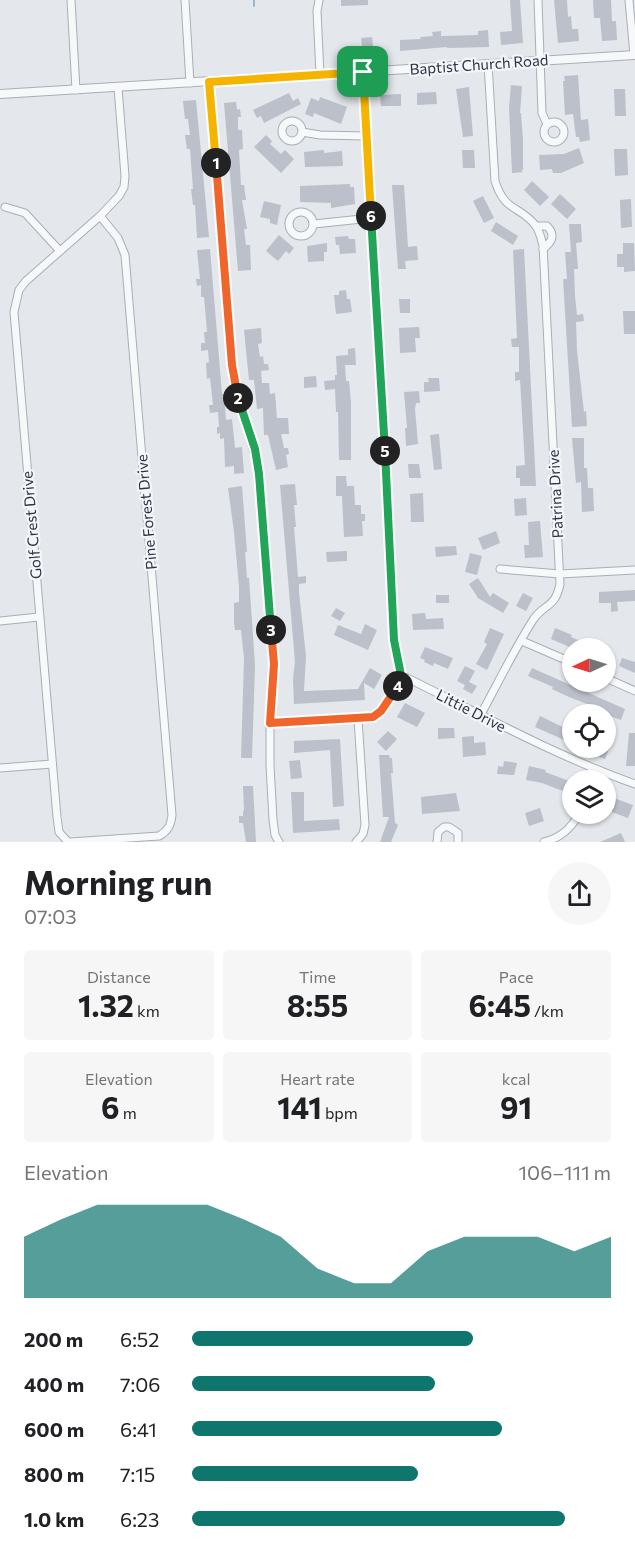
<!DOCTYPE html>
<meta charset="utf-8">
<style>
:root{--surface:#fff;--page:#f6f6f6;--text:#202124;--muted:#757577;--accent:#0f766e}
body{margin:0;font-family:Commissioner,sans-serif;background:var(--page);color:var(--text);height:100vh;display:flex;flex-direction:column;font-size:22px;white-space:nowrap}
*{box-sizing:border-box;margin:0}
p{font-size:20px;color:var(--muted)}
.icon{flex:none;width:33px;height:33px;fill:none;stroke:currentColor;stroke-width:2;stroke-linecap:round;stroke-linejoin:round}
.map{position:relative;height:842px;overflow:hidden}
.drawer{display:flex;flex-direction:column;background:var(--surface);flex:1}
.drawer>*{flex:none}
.needle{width:39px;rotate:266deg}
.buttons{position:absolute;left:562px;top:638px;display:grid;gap:12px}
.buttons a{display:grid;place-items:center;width:54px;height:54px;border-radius:50%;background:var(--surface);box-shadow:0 2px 4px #0004;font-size:30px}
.pin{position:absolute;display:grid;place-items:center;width:51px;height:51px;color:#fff;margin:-26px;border-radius:12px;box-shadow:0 3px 9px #0006}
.km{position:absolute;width:30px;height:30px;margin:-15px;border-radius:50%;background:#222;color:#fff;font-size:16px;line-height:30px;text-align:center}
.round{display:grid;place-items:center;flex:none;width:63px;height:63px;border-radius:32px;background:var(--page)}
.summary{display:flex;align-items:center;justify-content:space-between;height:102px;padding:0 24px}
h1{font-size:33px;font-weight:700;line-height:45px}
.stats{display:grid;grid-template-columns:repeat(3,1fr);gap:9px;height:102px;padding:6px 24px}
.stats div{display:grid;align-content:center;border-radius:6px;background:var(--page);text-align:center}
.stats b{font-size:30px;font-weight:700}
.stats small{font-size:16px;font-weight:400}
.stats p{font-size:16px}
.chart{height:168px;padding:12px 24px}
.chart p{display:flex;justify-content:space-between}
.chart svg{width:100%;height:108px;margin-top:6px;fill:var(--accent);opacity:.7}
ul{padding:0 24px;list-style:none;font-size:20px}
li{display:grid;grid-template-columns:96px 72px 1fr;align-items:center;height:45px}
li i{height:15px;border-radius:8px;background:var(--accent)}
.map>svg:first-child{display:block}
</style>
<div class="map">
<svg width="635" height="842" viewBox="0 0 635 842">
<rect width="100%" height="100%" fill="#e4e7ec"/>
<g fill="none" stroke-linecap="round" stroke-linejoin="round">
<!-- stream -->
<path stroke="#9fb4cc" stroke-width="2" d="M254 0V6"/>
</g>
<!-- building -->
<g fill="#bbc0ca">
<path d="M341 0H368V5L341 6Z"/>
<path d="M510 0H520L523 43 501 45 500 32 512 31Z"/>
<path d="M554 0H567L568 17 571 16 572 29H578L579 41 558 43Z"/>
<path d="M593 0H611L612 21H616L617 40 602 41 600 18H594Z"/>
<path d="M488 30 489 47 447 48V47L400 51V40L421 39 420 37 433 36 432 32 441 31V36L478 35V31Z"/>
<path d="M372 37 374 54H363L361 38Z"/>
<path d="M578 75 581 120 588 119 590 140 580 142 579 137H576L573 114 565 115 563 81H565L564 76Z"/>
<path d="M511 85 522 86 520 113H521L523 140V170H521L523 172 512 173 509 108Z"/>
<path d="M469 87 473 136 463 137 456 89Z"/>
<path d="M614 89H625L626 116H615Z"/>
<path d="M436 92 437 104 417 105V93Z"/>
<path d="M289 93 293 101 298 98 301 104 264 123 261 116 257 118 253 110Z"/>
<path d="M401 94V106H381L380 95Z"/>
<path d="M320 97 347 107 341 124 314 113 313 117 305 114 311 98 319 101Z"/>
<path d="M196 100 209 237 197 238 195 205H193L191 189H193L190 149H187L185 135H190L188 119H185L183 101Z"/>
<path d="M236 102 237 110 240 109 241 117H238V130H242L243 149 239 150 241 185H244L246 200H242L247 229H244L246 245H250L251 270 238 271 224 103Z"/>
<path d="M266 135 272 141 270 144 281 154 285 150 294 159 281 173 254 147Z"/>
<path d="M579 148 584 163 561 173H553L552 169 540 170 539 155 564 154Z"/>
<path d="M614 149H627L628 175 615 176Z"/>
<path d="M324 150V153L342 151 343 166 305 167 304 152Z"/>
<path d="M462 150H474L475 168H463Z"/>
<path d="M532 181 549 197 540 206 524 190Z"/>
<path d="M350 184V187H354L355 204 331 208V203L300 202V186Z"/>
<path d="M392 185H404L408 247 417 246 418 260 405 261 406 269H398Z"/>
<path d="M560 194 576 209 567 219 551 204Z"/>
<path d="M483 196 494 218 484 223 473 201Z"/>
<path d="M631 199 632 227 621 228 620 200Z"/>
<path d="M264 201 281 205 277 225 270 223V219L260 217Z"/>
<path d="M496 222 518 236 513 245 491 231Z"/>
<path d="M569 224H581L582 242 576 243 578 269H574L575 296 577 315 583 314 584 321 576 322 577 351 584 412 586 411 587 426 572 427 563 279H567L565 252H571Z"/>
<path d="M279 235 294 248 289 254 286 251 278 261 266 251Z"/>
<path d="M348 236 349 239H355L356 253 340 254 339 245H336L335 237Z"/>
<path d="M327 243V252H324V261L308 262 307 246Z"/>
<path d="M623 243H634L635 271 624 272V267H617V254H623Z"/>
<path d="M210 249 222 394H224L226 420 232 419 235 448 242 447 244 473 234 474V466L225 467 224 438 220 439V433L217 434V427H219L218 412 210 413 209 405H213L210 378 207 379 206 363 209 362 208 350 201 351V343H205L204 332H207L204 297H201V285L197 286 196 279H200L197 250Z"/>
<path d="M524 249 536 486H520V478H516V466L525 465 520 380 515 381V372H519V347H512L511 339 517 338 513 250Z"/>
<path d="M346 290 347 299H350L352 312 336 314 334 295H339V291Z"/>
<path d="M399 299H410V313H400Z"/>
<path d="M623 311H635V334H624Z"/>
<path d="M419 327 420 338H415L416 352 400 353 399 328Z"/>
<path d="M261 328 262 343 258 344 260 357 263 356 264 364H268L269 370 261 371 262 383H269L270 394 275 393 277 418H288L289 434H281L284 448H288L289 454 286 455 288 467 276 470 268 435H264L263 408 257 409 254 380H249L244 330Z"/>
<path d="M355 348 356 365H345L346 381H349L351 402V460H339L338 412H336L335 389 325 390 324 381 335 380V375H337L336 356 348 355V349Z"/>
<path d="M316 376 317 387 304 388V377Z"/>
<path d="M428 378H439L440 391 424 392V382H429Z"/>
<path d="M419 391 420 403H416L415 409 418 444 406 446 405 428H407L404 392Z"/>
<path d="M439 434 442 469 434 470 430 435Z"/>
<path d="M572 438H584V468H587L588 488H593L594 511 582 512 581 482 576 483Z"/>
<path d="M408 464H419L421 478H409Z"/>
<path d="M336 476H346L347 486H354L355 505H361V514H365V521H362L363 536 344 537 342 496H336Z"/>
<path d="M295 484 297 505H294L296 527H294L298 577 306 576V583L299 584V592L306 656 304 691 358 689 370 668 382 675 374 689 364 683 365 700 294 704 293 678 295 662 280 485Z"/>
<path d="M242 486 247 552H245L247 578H249L255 665 252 758H241L244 659 241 630H235L234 621V603L239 602V587L234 532 228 488Z"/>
<path d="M423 493 424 522H411L410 494Z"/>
<path d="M526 498 527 515 515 516 514 499Z"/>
<path d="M540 521 543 557 525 558 524 545H529L528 522Z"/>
<path d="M496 531 500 543 483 550 478 538Z"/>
<path d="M456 546 457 555 436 557 435 547Z"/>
<path d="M347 551V561L327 562 326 552Z"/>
<path d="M470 553 482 556 477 575 465 572Z"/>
<path d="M478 578 490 597 493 593 509 603 503 613 478 598 469 584Z"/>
<path d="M635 590V601L617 602 618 611 611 612V603H599V592Z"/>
<path d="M523 593 533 598 526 611 516 606Z"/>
<rect x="436" y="595" width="13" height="8"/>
<path d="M336 608 345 613 340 621 331 616Z"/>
<path d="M425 613 426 619 443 618 444 629 413 630 412 614Z"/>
<path d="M365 624 377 630 368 650 334 635 338 625 361 634Z"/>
<path d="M490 628 504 634 487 670 476 664 487 644 484 642Z"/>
<path d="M555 628 572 635 571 637 597 648H572L551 639Z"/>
<path d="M425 647 453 658 448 669 434 663 433 666 424 662 425 660 420 658Z"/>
<path d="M622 658 635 662V673L619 666Z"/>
<path d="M465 666 475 671 469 682 477 686 472 694 463 689 465 685 457 681Z"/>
<path d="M532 668 625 709 621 720 599 712 600 709 569 697 552 689 553 687 528 676Z"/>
<path d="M405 703 425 713 417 727 397 717Z"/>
<path d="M540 716 573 732V744L535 727Z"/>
<path d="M438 728H454L455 738 438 739Z"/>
<path d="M388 731 397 739 386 751 377 742Z"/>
<path d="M629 733H635V766H626Z"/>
<path d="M474 736V743L485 742 486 755 463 757 462 737Z"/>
<path d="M340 739 344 806 333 807 330 750 294 753V741Z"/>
<path d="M590 747 609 749 605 759 588 753Z"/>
<path d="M379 755H389L390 758H392L393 773H391L395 823 398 825 391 842H380L389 817H383Z"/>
<path d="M300 760 302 778 291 779 289 761Z"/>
<path d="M504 761 517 763 514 775 497 774 498 766 503 767Z"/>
<path d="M529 766 546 770 545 772 572 782 568 793 542 783 526 780Z"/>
<path d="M243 786H253L256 842H246L243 823H239V816H243V811L244 810Z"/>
<path d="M291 792H304V821L339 819 340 830 293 833Z"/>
<path d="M456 793 460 811 422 814 421 797Z"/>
<path d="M611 797 633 805 628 818 606 810Z"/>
<path d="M540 808 544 821 529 826 525 813Z"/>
<path d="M621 833 625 842H600Z"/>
</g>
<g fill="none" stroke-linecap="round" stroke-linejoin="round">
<defs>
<g id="minor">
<path d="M71 0 76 90"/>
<path d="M185 0 190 83"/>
<path d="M319 0 317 11 320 74"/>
<path d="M538 0 542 113 547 124"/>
<path d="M629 0 634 55"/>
<path d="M363 72 390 528 394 640 401 675C479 713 553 755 635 784"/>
<path d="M209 82 232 365C237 402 252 437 259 474L274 664 270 723V765L273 820 275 835 279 842"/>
<circle cx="292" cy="131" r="10"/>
<circle cx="554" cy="132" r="10"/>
<path d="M302 132 320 135 366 136"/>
<path d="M5 207 25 213 60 251"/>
<circle cx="301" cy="224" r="12"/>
<path d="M314 224 371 218"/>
<path d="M536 226H547C556 235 552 242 543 249"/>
<path d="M500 569 560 574 635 570"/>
<path d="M0 621 39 617"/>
<path d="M522 641 573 663"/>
<path d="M606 678 635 691"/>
<path d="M481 714C498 683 514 650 533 620 544 603 555 609 560 584L543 245C541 239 540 232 536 226 520 205 505 213 495 181L488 64"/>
<path d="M270 723 373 717C386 706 396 692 401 675"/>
<path d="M0 768 52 764"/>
<path d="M589 780 592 768"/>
<path d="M68 842 59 832 57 817 14 312 19 290 26 281 100 216 119 196 124 187 125 176 118 88"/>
<path d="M70 842 159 836C168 831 171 825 172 815L125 255 118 238 100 216"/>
<path d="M356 842 363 834 365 825 358 719"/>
<path d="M437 842 438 832 444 827H449L458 833V842"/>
<path d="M544 842C561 838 571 828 580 813"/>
</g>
<path id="tertiary" d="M0 94 635 55"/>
</defs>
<!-- minor casing -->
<use href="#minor" stroke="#a9aeb7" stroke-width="9"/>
<!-- tertiary casing -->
<use href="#tertiary" stroke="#a9aeb7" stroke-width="10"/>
<!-- minor -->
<use href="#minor" stroke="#f7f8fa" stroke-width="7"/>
<!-- tertiary -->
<use href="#tertiary" stroke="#f7f8fa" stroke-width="8"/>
</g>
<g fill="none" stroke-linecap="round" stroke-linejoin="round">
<defs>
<path id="split-1" d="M216 163 209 82 363 72"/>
<path id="split-2" d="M216 163 232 365 238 398"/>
<path id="split-3" d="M238 398 255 449 259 474 271 630"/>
<path id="split-4" d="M271 630 274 664 270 723 373 717 381 711 398 686"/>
<path id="split-5" d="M385 451 394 640 401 675 398 686"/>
<path id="split-6" d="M371 216 385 451"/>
<path id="split-7" d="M363 72 371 216"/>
</defs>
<!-- split-1 casing -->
<use href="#split-1" stroke="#fff" stroke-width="12"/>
<!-- split-2 casing -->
<use href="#split-2" stroke="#fff" stroke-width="12"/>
<!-- split-3 casing -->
<use href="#split-3" stroke="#fff" stroke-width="12"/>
<!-- split-4 casing -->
<use href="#split-4" stroke="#fff" stroke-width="12"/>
<!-- split-5 casing -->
<use href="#split-5" stroke="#fff" stroke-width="12"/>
<!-- split-6 casing -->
<use href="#split-6" stroke="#fff" stroke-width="12"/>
<!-- split-7 casing -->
<use href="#split-7" stroke="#fff" stroke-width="12"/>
<!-- split-1 -->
<use href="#split-1" stroke="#f5b400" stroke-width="8"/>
<!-- split-2 -->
<use href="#split-2" stroke="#f0652b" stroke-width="8"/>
<!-- split-3 -->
<use href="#split-3" stroke="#22a559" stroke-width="8"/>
<!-- split-4 -->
<use href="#split-4" stroke="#f0652b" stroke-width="8"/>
<!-- split-5 -->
<use href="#split-5" stroke="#22a559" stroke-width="8"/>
<!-- split-6 -->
<use href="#split-6" stroke="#22a559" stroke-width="8"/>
<!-- split-7 -->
<use href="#split-7" stroke="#f5b400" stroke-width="8"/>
</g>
<g text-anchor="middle" stroke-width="4.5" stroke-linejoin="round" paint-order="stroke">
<!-- street labels -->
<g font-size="15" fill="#2b3445" stroke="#f4f6f9">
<text transform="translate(479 65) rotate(-4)" y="5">Baptist Church Road</text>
<text transform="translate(556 494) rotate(-93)" y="5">Patrina Drive</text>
<text transform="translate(147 512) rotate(-95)" y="5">Pine Forest Drive</text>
<text transform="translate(32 525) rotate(-95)" y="5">Golf Crest Drive</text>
<text transform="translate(471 711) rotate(27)" y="5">Littie Drive</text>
</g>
</g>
</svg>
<div class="buttons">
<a><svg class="needle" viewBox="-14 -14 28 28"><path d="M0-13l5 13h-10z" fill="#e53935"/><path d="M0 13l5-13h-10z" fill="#757577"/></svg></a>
<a><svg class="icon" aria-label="locate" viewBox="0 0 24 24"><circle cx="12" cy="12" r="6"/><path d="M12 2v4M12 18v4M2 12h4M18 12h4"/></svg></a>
<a><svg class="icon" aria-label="layers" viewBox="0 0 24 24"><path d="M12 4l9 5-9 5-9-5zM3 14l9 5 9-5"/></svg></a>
</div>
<div class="pin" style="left:363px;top:72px;background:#1e9e55"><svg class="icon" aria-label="arrive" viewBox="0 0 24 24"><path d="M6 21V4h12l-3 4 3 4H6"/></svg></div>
<b class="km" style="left:216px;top:163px">1</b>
<b class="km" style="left:238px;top:398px">2</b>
<b class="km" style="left:271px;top:630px">3</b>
<b class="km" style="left:398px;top:686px">4</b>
<b class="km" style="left:385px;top:451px">5</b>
<b class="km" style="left:371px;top:216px">6</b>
</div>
<section class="drawer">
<div class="summary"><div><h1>Morning run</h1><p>07:03</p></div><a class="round"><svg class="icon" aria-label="share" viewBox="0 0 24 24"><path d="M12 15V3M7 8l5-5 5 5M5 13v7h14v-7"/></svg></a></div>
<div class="stats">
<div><p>Distance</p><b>1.32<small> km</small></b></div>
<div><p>Time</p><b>8:55</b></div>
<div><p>Pace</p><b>6:45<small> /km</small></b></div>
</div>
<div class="stats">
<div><p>Elevation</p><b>6<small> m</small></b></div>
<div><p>Heart rate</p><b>141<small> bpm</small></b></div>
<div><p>kcal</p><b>91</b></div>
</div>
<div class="chart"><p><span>Elevation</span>106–111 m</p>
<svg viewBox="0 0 160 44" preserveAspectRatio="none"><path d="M0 44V19L10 12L20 6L30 6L40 6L50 6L60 12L70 19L80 32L90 38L100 38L110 25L120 19L130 19L140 19L150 25L160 19V44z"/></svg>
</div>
<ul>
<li><b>200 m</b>6:52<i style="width:67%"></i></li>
<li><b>400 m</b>7:06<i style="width:58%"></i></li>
<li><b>600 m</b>6:41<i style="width:74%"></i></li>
<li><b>800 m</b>7:15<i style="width:54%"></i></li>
<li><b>1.0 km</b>6:23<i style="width:89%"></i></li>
</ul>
</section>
